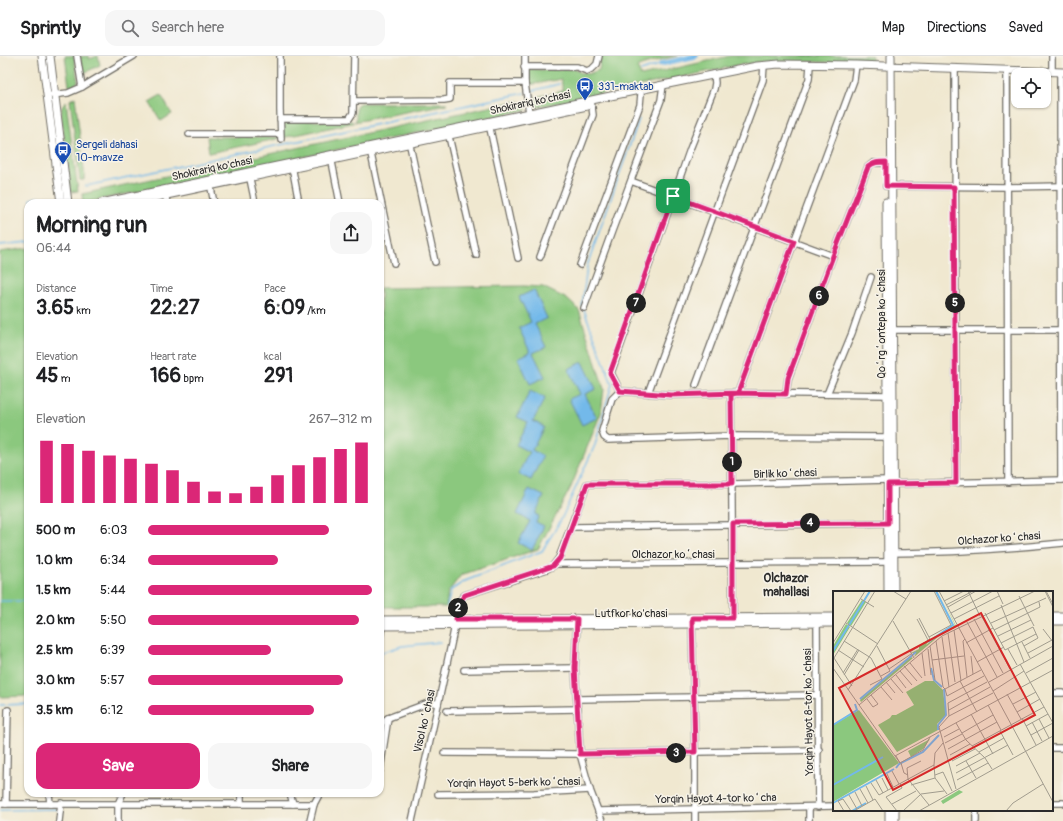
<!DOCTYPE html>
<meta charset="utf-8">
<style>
:root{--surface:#fff;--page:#f6f6f6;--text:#202124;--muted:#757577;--line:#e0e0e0;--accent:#db2777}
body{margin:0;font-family:Pangolin,sans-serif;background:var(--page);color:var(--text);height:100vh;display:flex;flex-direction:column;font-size:15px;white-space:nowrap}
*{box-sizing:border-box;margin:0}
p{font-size:13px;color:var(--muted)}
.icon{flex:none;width:22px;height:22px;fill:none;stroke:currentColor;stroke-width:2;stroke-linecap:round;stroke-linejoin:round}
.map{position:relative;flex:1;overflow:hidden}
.details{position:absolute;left:24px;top:143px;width:360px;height:598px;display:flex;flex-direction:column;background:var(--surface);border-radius:12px;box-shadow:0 1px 3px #0004}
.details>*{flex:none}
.buttons{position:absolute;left:1011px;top:12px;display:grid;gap:8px}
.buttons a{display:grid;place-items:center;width:40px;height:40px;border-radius:8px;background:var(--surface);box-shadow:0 1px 3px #0004;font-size:20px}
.pin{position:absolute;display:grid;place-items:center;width:34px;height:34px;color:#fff;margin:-17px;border-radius:8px;box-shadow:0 2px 6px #0006}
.km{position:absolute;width:20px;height:20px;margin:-10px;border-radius:50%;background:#222;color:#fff;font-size:11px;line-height:20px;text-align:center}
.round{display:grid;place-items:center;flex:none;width:42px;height:42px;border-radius:12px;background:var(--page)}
.headline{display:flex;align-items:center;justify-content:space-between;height:68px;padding:0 12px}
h1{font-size:22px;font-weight:800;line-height:30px}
.stats{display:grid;grid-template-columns:repeat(3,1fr);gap:6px;height:68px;padding:4px 12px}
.stats div{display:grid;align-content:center}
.stats b{font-size:20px;font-weight:800}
.stats small{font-size:11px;font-weight:400}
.stats p{font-size:11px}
.chart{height:112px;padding:8px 12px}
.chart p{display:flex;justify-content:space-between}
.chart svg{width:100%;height:72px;margin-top:4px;stroke:var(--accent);stroke-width:6}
.action{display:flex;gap:8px;margin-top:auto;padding:8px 12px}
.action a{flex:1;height:46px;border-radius:12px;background:var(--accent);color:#fff;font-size:16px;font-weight:800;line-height:46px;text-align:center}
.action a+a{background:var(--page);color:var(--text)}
ul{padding:0 12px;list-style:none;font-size:13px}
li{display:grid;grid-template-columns:64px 48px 1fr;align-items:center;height:30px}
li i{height:10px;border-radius:5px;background:var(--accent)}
header{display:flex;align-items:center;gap:24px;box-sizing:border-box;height:56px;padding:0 20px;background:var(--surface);border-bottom:1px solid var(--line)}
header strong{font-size:19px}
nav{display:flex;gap:22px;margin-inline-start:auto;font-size:14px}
.search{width:280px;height:36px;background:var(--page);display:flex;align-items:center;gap:10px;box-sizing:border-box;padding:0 14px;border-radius:12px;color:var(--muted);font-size:15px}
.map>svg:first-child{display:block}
</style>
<header>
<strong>Sprintly</strong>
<div class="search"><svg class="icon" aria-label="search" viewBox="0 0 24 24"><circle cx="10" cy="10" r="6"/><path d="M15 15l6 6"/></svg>Search here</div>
<nav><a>Map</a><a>Directions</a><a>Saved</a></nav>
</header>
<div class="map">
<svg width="1063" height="765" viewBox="0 0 1063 765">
<rect width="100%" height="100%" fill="#f7f3e8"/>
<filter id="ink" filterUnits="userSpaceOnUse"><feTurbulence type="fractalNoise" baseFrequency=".025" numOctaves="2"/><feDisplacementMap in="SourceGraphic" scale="8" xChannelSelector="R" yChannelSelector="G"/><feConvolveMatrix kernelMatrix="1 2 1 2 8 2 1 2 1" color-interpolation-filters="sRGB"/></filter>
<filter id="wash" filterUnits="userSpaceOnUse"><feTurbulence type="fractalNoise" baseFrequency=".012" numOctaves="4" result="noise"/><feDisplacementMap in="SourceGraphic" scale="16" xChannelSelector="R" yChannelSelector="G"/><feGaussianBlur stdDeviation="0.9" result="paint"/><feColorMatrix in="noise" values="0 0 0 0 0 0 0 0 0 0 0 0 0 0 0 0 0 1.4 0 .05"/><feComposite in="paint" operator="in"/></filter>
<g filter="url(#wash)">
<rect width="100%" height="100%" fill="#f0e8d0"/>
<!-- green -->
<g fill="#8bc87e" stroke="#5b7a54">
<path d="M65 0H74L78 26 72 31 69 30Z"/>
<path d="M88 0 89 3 98 0 100 9 82 18 80 1Z"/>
<path d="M601 0H677L647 7 637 11 641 20 730 0H872V7L778 5 759 6 739 9 533 52 530 43 532 42 563 35 561 23 529 29 527 17 528 14 533 13 541 14 575 13 581 17 588 18 599 14Z"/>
<path d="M161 39 172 58 161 65 149 46Z"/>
<path d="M75 41 85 122H84V124H80L70 44Z"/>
<path d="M66 45 78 135 71 136 61 58 62 51Z"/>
<path d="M517 45 525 48 526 54 83 147 82 138Z"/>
<path d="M362 47H447V48L354 66 356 65V50L358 48Z"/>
<path d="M284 65H352L353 67 209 97 207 81H283V66Z"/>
<path d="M28 192V640L0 641V196Z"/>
<path d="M524 230 543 231 567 243 579 254 604 333 601 357 571 431 538 493 461 519 448 536 446 551H380V334H383L380 232Z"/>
</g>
<!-- water -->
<g fill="#73b9ea" stroke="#4f728a">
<path d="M534 234 547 262 535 268 546 291 533 297 545 321 530 328 518 302 530 296 519 272 531 266 519 241Z"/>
<path d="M583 306 596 333 585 338 597 362 582 369 569 343 580 338 568 313Z"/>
<path d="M530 335 545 342 533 365 544 371 532 394 543 400 531 424 518 418 529 396 516 389 528 366 517 361Z"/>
<path d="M529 433 544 440 535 458 539 460 536 466 544 470 532 494 518 487 530 465 517 458Z"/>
</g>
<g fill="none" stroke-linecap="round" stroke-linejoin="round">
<!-- stream -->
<g stroke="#73b9ea" stroke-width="1.5">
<path d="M641 15 661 8"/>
<path d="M527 36 559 28"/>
<path d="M86 130 524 37"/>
<path d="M32 147 31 143 40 141"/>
<path d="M0 189 28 186"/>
<path d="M582 250 587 210 639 63"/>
<path d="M0 545H28"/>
<path d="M447 550 451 534 465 525 542 495 561 464 595 389 612 328 584 254"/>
<path d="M380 597 402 590 441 586"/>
<path d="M0 649 28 648"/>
<path d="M0 754 58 753"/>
</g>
<!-- canal -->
<path stroke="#73b9ea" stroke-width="5" d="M661 8 696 0"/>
</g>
</g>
<g filter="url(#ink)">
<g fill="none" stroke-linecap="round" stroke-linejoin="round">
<defs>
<g id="minor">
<path d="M77 0 82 31"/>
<path d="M280 0V54L281 83"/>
<path d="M525 0V27L529 57"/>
<path d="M524 11H577L587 15 593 12 597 8 599 0"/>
<path d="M955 13 956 427"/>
<path d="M1007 14 1008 426"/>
<path d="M1052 16V0"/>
<path d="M1060 16 1061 424"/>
<path d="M714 18 715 27 714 33 690 93 611 317 620 335 671 339 738 337 887 339"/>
<path d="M52 39 68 37 82 31 134 0"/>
<path d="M354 45 444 44 450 43V27H525"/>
<path d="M280 63H349L353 57 354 0"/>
<path d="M489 68 518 202"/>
<path d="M448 76 476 199"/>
<path d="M189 78H280"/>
<path d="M409 85 435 206"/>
<path d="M370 93 394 207"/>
<path d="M331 101 340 147"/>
<path d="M292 110 299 147"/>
<path d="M249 118 255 147"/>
<path d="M631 125 833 200"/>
<path d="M210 127 214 147"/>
<path d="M886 130 1007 131 1062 130"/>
<path d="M165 136 167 147"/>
<path d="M540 201 593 59 591 44"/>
<path d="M580 209 640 49 641 38"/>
<path d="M584 252 612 175 661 44 663 29"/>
<path d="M889 274H1063"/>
<path d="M696 329 809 23 810 9"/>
<path d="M620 335 612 343 602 375 604 381 608 384 731 380 888 381"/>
<path d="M648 337 763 24 764 9"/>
<path d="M738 337 854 24 856 9"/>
<path d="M731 338 733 565"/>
<path d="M786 338 788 323 833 200 868 111 873 107H886"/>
<path d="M827 338 852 277 871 221"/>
<path d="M890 428 1063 424"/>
<path d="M572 471 888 467"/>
<path d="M890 497C948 497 1005 493 1063 487"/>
<path d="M555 508 888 506"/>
<path d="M817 563 818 751"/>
<path d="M577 565 575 612 580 698 590 734 602 765"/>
<path d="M692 565 695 696V765"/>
<path d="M380 581 382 570"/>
<path d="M464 614 575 612"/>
<path d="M1052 637H1063"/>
<path d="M578 643 817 639"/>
<path d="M447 655 578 653"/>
<path d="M380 668 388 662 431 646 438 648"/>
<path d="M1052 692H1063"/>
<path d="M444 697 580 698 819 694"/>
<path d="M380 714 388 662"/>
<path d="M49 737 50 748"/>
<path d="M241 737V748"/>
<path d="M290 737 293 748"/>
<path d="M438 738 534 737 590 734"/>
<path d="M1052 747H1063"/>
<path d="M0 748H314"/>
<path d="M6 748 8 654"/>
<path d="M809 751V765"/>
<path d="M976 754V765"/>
<path d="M598 755 834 750"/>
<path d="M59 765 61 747"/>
<path d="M118 765V748L123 737"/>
<path d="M310 765 314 748 320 737"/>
<path d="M412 765C426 703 440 641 453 579 456 567 454 547 465 539L547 513 553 510 559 502 587 428H732L888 424"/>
</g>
<g id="major">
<path d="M42 0 61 147"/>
<path d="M50 0 68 147"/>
<path d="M891 0 894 536"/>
<path d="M886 146 888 536"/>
<path d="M101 147 663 29 757 10 779 8 856 9 1063 16"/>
<path d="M129 147 587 50"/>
<path d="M1052 560H1063"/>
<path d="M380 564 834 561"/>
<path d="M1052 565H1063"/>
<path d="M380 570 834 567"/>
<path d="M895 754V765"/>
<path d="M889 765V754"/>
</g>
</defs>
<!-- minor casing -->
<use href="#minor" stroke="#706d65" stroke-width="8"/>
<!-- major casing -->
<use href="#major" stroke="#706d65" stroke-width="9"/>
<!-- minor -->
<use href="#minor" stroke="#fff" stroke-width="5.5"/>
<!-- major -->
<use href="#major" stroke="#fff" stroke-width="7"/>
</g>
</g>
<g fill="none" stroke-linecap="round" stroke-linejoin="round" filter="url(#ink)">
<defs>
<path id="route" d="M673 140 794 185 738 337 731 338 732 428H587L560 502 553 510 547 512 465 539 460 545 456 563H577L575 612 580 698 695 696 692 562H733V468L888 467V428L956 427 954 131 886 130V106C878 106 874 106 868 111L833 200 788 322 786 338 738 337 671 339 620 335 610 317 673 140"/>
</defs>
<!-- route casing -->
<use href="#route" stroke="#fff" stroke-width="8"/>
<!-- route -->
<use href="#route" stroke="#db2777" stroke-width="5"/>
</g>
<!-- icons -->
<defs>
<symbol id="bus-pin" viewBox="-11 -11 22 30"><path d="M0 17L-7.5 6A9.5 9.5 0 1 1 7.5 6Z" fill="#1a4fb4" stroke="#f7f3e8"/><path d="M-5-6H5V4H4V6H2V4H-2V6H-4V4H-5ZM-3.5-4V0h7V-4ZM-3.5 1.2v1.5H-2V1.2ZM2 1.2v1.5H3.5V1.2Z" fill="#fff"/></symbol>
</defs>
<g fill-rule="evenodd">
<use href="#bus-pin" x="575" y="20" width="20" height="27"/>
<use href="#bus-pin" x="53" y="84" width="20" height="27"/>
</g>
<g text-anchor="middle" stroke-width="3" stroke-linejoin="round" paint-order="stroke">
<!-- transit labels -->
<g font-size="11" fill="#164399" stroke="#f7f3e8" text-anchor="start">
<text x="598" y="34">331-maktab</text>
<text x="76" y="92">Sergeli dahasi<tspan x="76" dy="13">10-mavze</tspan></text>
</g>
<!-- street labels -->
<g font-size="11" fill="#2b2b2b" stroke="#f7f3e8">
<text transform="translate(530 46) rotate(-12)" y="4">Shokirariq ko'chasi</text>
<text transform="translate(212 112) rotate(-12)" y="4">Shokirariq ko'chasi</text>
<text transform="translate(881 268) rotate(-90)" y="4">Qoʻrgʻontepa koʻchasi</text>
<text transform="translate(785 417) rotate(-2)" y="4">Birlik koʻchasi</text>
<text transform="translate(999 482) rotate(-4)" y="4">Olchazor koʻchasi</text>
<text x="673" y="502">Olchazor koʻchasi</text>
<text x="631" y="561">Lutfkor ko'chasi</text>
<text transform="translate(808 656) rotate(-91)" y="4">Yorqin Hayot 8-tor koʻchasi</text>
<text transform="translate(424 665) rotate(-77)" y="4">Visol koʻchasi</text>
<text transform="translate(514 726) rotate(-1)" y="4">Yorqin Hayot 5-berk koʻchasi</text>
<text transform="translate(716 742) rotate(-1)" y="4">Yorqin Hayot 4-tor koʻcha</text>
</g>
<!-- neighbourhood labels -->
<g font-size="12" font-weight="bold" fill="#2b2b2b" stroke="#f7f3e8">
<text x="786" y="526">Olchazor<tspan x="786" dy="14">mahallasi</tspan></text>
</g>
</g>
<!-- overview -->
<g transform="translate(833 535)">
<rect width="220" height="220" fill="#f0e8d0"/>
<path d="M29 9 33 11 18 35 14 32ZM112 13 123 35V36L106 45 81 66 83 62H78L86 58V55L97 48 93 54 107 43 122 34ZM13 33 17 36 0 64V55ZM78 66 80 67 28 111 27 109ZM92 90H101L110 99 113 124 104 133 105 139 64 161 45 134 57 127 59 124H63L81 114 73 101ZM26 119 66 172 0 211V134ZM97 148 90 158 78 166 75 160ZM126 199 130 201 110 213 108 210Z" fill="#8bc87e"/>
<path fill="none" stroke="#73b9ea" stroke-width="2" d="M95 51 120 34 103 0M0 60 37 0M98 77 101 89 109 96M27 108 83 61M0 134 24 119 22 113M105 139V134L113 124 111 98M63 177 66 173 90 161 106 144M0 194 50 166M0 212 61 178M19 220 33 212"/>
<path fill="none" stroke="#a19c8e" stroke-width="1" d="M60 0 73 8M106 0 193 161M135 0 147 25M164 0 170 13M212 0 220 16M213 0 220 13M186 5 201 35M28 8 41 16M111 10 131 0M113 14 140 0M168 14 191 71M115 16 143 0M118 22 160 0M152 22 172 59 203 43M148 24 177 78M84 28 95 49M121 28 166 5M141 28 170 82M60 30 81 67M134 31 164 86M13 32 45 53M158 32 213 7M210 38 220 51M121 39 128 90M161 39 207 16 206 11M115 42 122 91M165 45 198 29M96 46 118 34 101 0M109 46 116 96M132 48 130 50 134 86M11 50 38 67 49 88M103 50 110 96 112 98 148 79M189 51 197 67M0 52 32 0M133 52 160 37M168 52 200 36 205 47M44 55 57 80 48 85M97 55 102 89M191 55 205 47M95 58 98 84M175 58 184 74M5 59 31 76M77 61 97 48 86 27M89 62 92 85M195 62 219 49M138 65 140 83M99 69 131 65M144 71 171 56M77 72 89 87M187 73 220 132M71 75 84 90M0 77 62 165 220 79M56 78 78 63M67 80 79 94M10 82 25 58M193 82 220 67M11 84 26 59M63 84 73 97M58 88 70 102M127 90 144 121M53 91 62 102M156 91 220 55M37 94 49 88M19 95 1 67 42 0M48 96 59 109M112 98 114 105 151 85M15 99 78 0M160 100 191 80M174 103 188 128M34 108 40 116 45 113 38 104M180 113 203 101M26 114 109 45 202 0M155 114 168 139M116 119 157 96M184 121 207 108M138 123 160 163M116 125 160 102M189 127 203 154M206 128 216 147M199 131 209 150M123 132 133 149 152 167 159 178M193 135 215 123M167 140 180 164M129 142 160 124M198 144 220 132M111 146 126 138M110 152 102 162 101 174 102 187 114 203M112 152 129 143M139 155 211 116M115 158 164 131M146 161 171 147M193 161 220 211M117 164 137 153M62 165 67 172 63 165M119 170 142 158M133 170 143 187M67 172 90 159 97 146M68 172 71 182 75 184M123 175 147 162M59 180 66 193M123 182 175 154M54 183 60 196M102 184 110 181 119 200M49 187 55 199M75 188 96 214M75 188 74 177 88 170M43 189 50 202M124 189 155 172M38 192 46 204 101 174M78 194 102 187M33 195 40 209M27 198 35 212M123 198 106 136 116 125 115 112 154 91M22 201 29 215M16 204 24 218M59 213 83 200M11 220 5 210 10 208 18 220M21 220 42 208 50 220M64 220 53 206 69 197 67 192M70 220 88 203 111 200M86 220 220 145M173 220 180 212 210 193"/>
<path fill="#d62828" fill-opacity="0.15" stroke="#d62828" stroke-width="2" d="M148 22 202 124 60 199 6 97Z"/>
<rect width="220" height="220" fill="none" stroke="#2b2b2b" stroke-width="2"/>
</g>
</svg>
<div class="buttons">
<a><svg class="icon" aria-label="locate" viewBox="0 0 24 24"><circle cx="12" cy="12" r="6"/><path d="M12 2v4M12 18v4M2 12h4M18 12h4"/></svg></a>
</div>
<div class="pin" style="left:673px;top:140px;background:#1e9e55"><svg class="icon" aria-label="arrive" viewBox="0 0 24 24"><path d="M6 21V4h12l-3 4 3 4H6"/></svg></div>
<b class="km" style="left:732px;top:406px">1</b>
<b class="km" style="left:458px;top:552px">2</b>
<b class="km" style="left:676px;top:697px">3</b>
<b class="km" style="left:810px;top:467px">4</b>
<b class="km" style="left:955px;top:247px">5</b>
<b class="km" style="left:819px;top:240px">6</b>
<b class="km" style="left:636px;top:247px">7</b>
<section class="details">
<div class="headline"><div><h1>Morning run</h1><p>06:44</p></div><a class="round"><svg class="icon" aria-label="share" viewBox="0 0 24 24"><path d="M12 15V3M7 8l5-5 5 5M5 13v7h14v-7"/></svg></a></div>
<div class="stats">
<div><p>Distance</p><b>3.65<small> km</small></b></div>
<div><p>Time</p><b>22:27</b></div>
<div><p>Pace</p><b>6:09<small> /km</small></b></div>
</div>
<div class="stats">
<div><p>Elevation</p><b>45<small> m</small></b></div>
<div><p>Heart rate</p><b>166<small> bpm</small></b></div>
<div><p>kcal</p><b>291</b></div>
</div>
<div class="chart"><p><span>Elevation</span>267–312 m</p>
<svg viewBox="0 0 160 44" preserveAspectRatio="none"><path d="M5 44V6M15 44V8M25 44V12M35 44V15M45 44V17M55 44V20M65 44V24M75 44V31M85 44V37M95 44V38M105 44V34M115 44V27M125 44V21M135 44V16M145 44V11M155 44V7"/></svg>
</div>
<ul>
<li><b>500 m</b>6:03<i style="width:81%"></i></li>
<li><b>1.0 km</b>6:34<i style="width:58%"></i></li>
<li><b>1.5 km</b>5:44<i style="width:100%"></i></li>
<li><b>2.0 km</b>5:50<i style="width:94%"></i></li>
<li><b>2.5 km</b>6:39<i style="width:55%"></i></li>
<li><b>3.0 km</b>5:57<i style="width:87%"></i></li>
<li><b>3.5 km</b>6:12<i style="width:74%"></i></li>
</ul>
<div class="action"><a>Save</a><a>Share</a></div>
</section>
</div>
